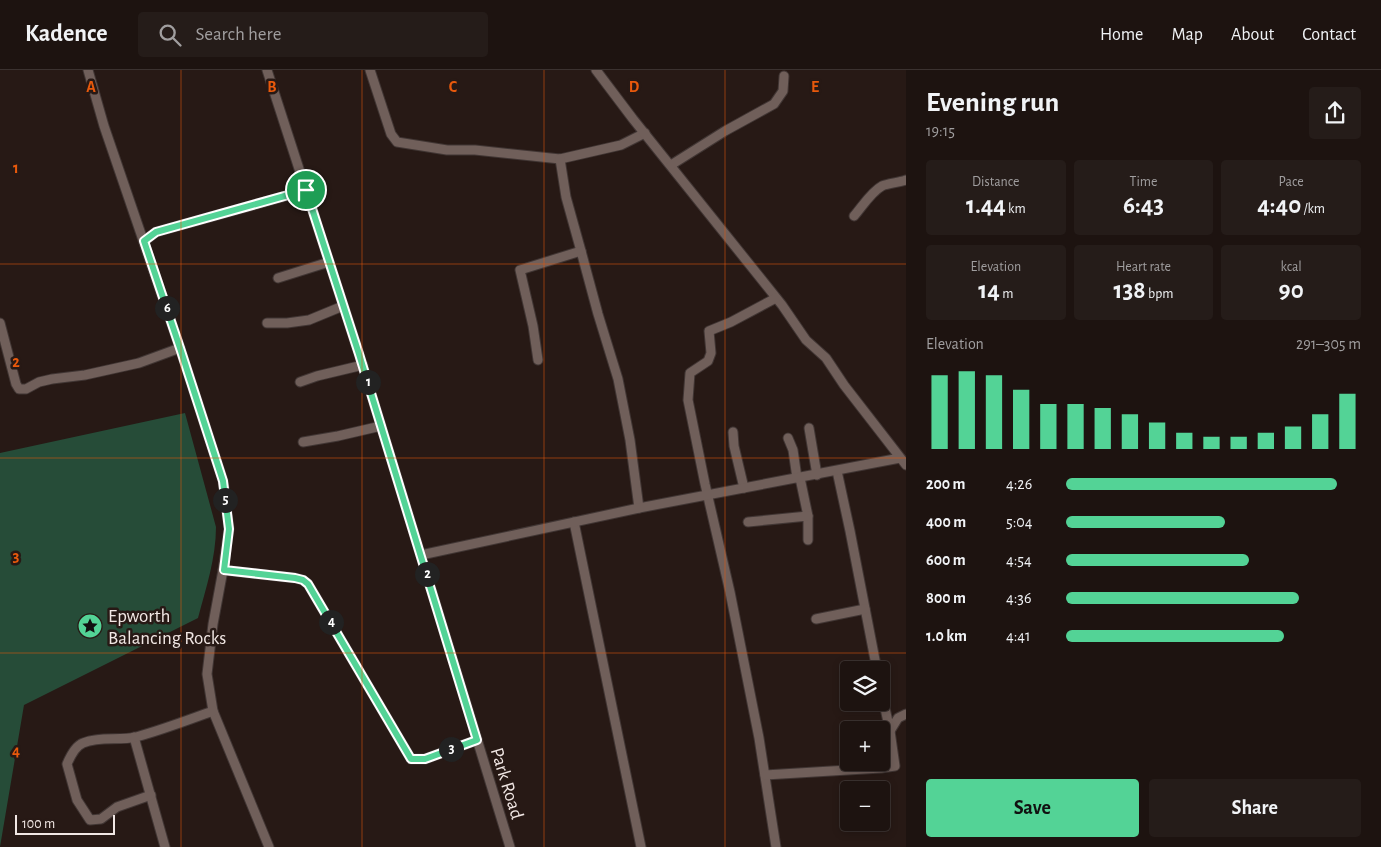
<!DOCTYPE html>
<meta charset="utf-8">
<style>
:root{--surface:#1d1310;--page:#251c19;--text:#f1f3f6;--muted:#a09e9f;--line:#3b3230;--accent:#53d396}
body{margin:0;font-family:"Alegreya Sans",sans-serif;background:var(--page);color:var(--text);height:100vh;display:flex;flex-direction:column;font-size:19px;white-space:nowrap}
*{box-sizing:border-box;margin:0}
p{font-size:16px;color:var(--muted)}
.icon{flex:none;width:28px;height:28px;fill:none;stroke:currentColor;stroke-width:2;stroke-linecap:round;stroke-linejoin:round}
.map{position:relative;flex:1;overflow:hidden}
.details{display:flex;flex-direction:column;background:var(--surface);width:475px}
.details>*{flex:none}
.tools{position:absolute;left:840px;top:591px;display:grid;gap:10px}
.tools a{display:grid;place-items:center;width:50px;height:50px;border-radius:5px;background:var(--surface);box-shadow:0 2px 8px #0003,0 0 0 1px var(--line);font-size:25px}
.scale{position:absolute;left:15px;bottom:12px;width:100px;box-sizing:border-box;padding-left:5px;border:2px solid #f1e7e4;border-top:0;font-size:14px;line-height:18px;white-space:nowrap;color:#f1e7e4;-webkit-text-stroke:4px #271915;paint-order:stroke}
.pin{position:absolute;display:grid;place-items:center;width:42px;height:42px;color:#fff;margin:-21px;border:2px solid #fff;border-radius:50%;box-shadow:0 1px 5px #0007}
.km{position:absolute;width:25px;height:25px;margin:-12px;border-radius:50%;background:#222;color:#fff;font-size:14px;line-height:25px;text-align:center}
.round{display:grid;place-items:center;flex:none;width:52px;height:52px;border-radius:5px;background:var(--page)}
.head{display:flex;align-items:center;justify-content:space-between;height:85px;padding:0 20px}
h1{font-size:28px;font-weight:700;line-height:38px}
.metrics{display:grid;grid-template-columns:repeat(3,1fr);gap:8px;height:85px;padding:5px 20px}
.metrics div{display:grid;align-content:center;border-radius:5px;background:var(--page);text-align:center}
.metrics b{font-size:25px;font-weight:700}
.metrics small{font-size:14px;font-weight:400}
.metrics p{font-size:14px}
.chart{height:140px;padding:10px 20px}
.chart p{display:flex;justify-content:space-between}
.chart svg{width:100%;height:90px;margin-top:5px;stroke:var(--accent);stroke-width:6}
.primary-button{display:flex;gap:10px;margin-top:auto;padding:10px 20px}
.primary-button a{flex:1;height:58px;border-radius:5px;background:var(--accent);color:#111;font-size:20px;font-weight:700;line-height:58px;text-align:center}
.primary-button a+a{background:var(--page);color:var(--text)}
ul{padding:0 20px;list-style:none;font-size:16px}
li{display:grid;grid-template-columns:80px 60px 1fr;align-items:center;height:38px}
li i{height:12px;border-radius:6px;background:var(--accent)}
header{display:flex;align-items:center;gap:30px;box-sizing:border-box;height:70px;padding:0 25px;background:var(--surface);border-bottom:1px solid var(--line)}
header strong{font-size:24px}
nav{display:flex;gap:28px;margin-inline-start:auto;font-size:18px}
.search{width:350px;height:45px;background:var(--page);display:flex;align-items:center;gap:12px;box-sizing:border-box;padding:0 18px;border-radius:5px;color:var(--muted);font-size:19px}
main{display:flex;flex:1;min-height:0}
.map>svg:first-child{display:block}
</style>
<header>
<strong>Kadence</strong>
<div class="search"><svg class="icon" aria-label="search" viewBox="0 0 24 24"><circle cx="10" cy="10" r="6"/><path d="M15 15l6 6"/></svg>Search here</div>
<nav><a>Home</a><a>Map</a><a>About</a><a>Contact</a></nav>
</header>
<main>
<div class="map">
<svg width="906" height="777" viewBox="0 0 906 777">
<rect width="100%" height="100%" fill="#271915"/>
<!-- green -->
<path fill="#264c38" d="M185 343 216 457C216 488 206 518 198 548L24 635 0 777V383Z"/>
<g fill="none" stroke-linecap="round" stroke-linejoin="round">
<defs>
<g id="minor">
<path d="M88 0 104 56 180 278 223 411 229 459 223 500 213 554 207 604 213 641 269 777"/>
<path d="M267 0 359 284 510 777"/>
<path d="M370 0 391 64 397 72 447 80H475L560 89 621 75 645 63"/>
<path d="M596 0 633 49 782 235 806 270 826 288 844 315 906 395"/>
<path d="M560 89 566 127 581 181 598 244 618 309 630 370 639 438"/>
<path d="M671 95 725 61 774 34 783 21 784 6"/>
<path d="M854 146C862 137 871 122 882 116 889 113 898 113 906 110"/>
<path d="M144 171 156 162 307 120"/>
<path d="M278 208 329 192"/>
<path d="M776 228 731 252 709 261 711 283 708 291 690 303 688 330 705 414 730 522 759 668 776 777"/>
<path d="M0 253 16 314 19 319H26L39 312 52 309 85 305 139 293 180 278"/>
<path d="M267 253H287L309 250 343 236"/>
<path d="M538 290 533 256 520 200 581 181"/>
<path d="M300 312 317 306 363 295"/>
<path d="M809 358 817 405"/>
<path d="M733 362 734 376 744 418"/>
<path d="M788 368 793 380 797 408"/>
<path d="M303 372 338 366 381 356"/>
<path d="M837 401 850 461 877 600"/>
<path d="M800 408 808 446V470"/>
<path d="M574 452 641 777"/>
<path d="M748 452 808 446"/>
<path d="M421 485 639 438 900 388"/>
<path d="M223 500 295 508 303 510 308 514 411 689H425L477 670"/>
<path d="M816 549 865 539"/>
<path d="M890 661 898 648 906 644"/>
<path d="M134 667 165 777"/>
<path d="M765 705 881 698 895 696 890 661 881 620"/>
<path d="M151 725 117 737 101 749 90 750 77 730 67 694C70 687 75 676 83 673 100 666 119 671 136 667 162 660 188 650 213 641"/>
</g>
</defs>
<!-- minor casing -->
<use href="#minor" stroke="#413634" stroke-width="11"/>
<!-- minor -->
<use href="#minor" stroke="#705f5a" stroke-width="9"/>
</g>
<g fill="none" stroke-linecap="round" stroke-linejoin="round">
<defs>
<path id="route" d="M306 120 359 284 477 670 425 689H411L308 514 303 510 295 508 224 500 229 459 223 411 180 278 144 171 156 162Z"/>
</defs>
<!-- route casing -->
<use href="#route" stroke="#fff" stroke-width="10"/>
<!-- route -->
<use href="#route" stroke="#53d396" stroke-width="6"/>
</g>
<!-- grid -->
<path fill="none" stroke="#e8590c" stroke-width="1" stroke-opacity="0.55" d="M181 0V777M362 0V777M544 0V777M725 0V777M0 194H906M0 388H906M0 583H906"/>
<!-- icons -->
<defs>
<symbol id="sight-disc" viewBox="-11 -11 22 22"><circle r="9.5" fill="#53d396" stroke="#271915"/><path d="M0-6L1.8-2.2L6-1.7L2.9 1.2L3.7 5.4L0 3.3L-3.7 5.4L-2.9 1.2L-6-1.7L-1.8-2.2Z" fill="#111"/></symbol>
</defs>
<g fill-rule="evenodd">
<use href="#sight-disc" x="76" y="542" width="28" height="28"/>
</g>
<g text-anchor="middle" stroke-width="5" stroke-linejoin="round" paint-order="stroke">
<!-- poi labels -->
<g font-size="19" fill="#f1e7e4" stroke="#271915" text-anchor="start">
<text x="108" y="552">Epworth<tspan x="108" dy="22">Balancing Rocks</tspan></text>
</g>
<!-- street labels -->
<g font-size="19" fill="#f1e7e4" stroke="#271915">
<text transform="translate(508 713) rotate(73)" y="7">Park Road</text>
</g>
</g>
<g font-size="16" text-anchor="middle" font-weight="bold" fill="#e8590c" stroke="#271915" stroke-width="5" stroke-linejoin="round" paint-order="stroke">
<text x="91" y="22">A</text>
<text x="272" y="22">B</text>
<text x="453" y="22">C</text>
<text x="634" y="22">D</text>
<text x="815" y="22">E</text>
<text x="16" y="103">1</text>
<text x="16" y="297">2</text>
<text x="16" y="491">3</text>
<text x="16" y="686">4</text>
</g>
</svg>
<div class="tools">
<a><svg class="icon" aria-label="layers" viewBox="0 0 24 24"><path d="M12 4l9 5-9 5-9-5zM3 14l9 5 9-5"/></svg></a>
<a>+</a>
<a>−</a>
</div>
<div class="scale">100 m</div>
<div class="pin" style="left:306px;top:120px;background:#1e9e55"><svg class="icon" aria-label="arrive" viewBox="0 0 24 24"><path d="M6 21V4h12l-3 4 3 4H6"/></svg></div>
<b class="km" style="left:368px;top:312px">1</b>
<b class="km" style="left:427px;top:504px">2</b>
<b class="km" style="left:451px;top:679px">3</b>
<b class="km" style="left:331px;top:552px">4</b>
<b class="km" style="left:225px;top:430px">5</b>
<b class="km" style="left:167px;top:238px">6</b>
</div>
<section class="details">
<div class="head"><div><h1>Evening run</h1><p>19:15</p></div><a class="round"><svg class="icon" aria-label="share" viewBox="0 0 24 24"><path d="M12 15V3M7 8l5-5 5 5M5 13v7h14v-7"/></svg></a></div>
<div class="metrics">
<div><p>Distance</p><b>1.44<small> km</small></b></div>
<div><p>Time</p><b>6:43</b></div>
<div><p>Pace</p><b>4:40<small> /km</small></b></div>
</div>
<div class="metrics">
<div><p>Elevation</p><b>14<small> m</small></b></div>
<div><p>Heart rate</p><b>138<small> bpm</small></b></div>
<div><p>kcal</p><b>90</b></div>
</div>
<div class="chart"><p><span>Elevation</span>291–305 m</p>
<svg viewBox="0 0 160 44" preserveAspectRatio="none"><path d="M5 44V8M15 44V6M25 44V8M35 44V15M45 44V22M55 44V22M65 44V24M75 44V27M85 44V31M95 44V36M105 44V38M115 44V38M125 44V36M135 44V33M145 44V27M155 44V17"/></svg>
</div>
<ul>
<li><b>200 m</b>4:26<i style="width:92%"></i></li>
<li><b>400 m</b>5:04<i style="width:54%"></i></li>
<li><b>600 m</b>4:54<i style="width:62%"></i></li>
<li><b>800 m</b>4:36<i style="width:79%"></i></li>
<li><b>1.0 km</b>4:41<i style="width:74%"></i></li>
</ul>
<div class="primary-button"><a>Save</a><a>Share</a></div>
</section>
</main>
